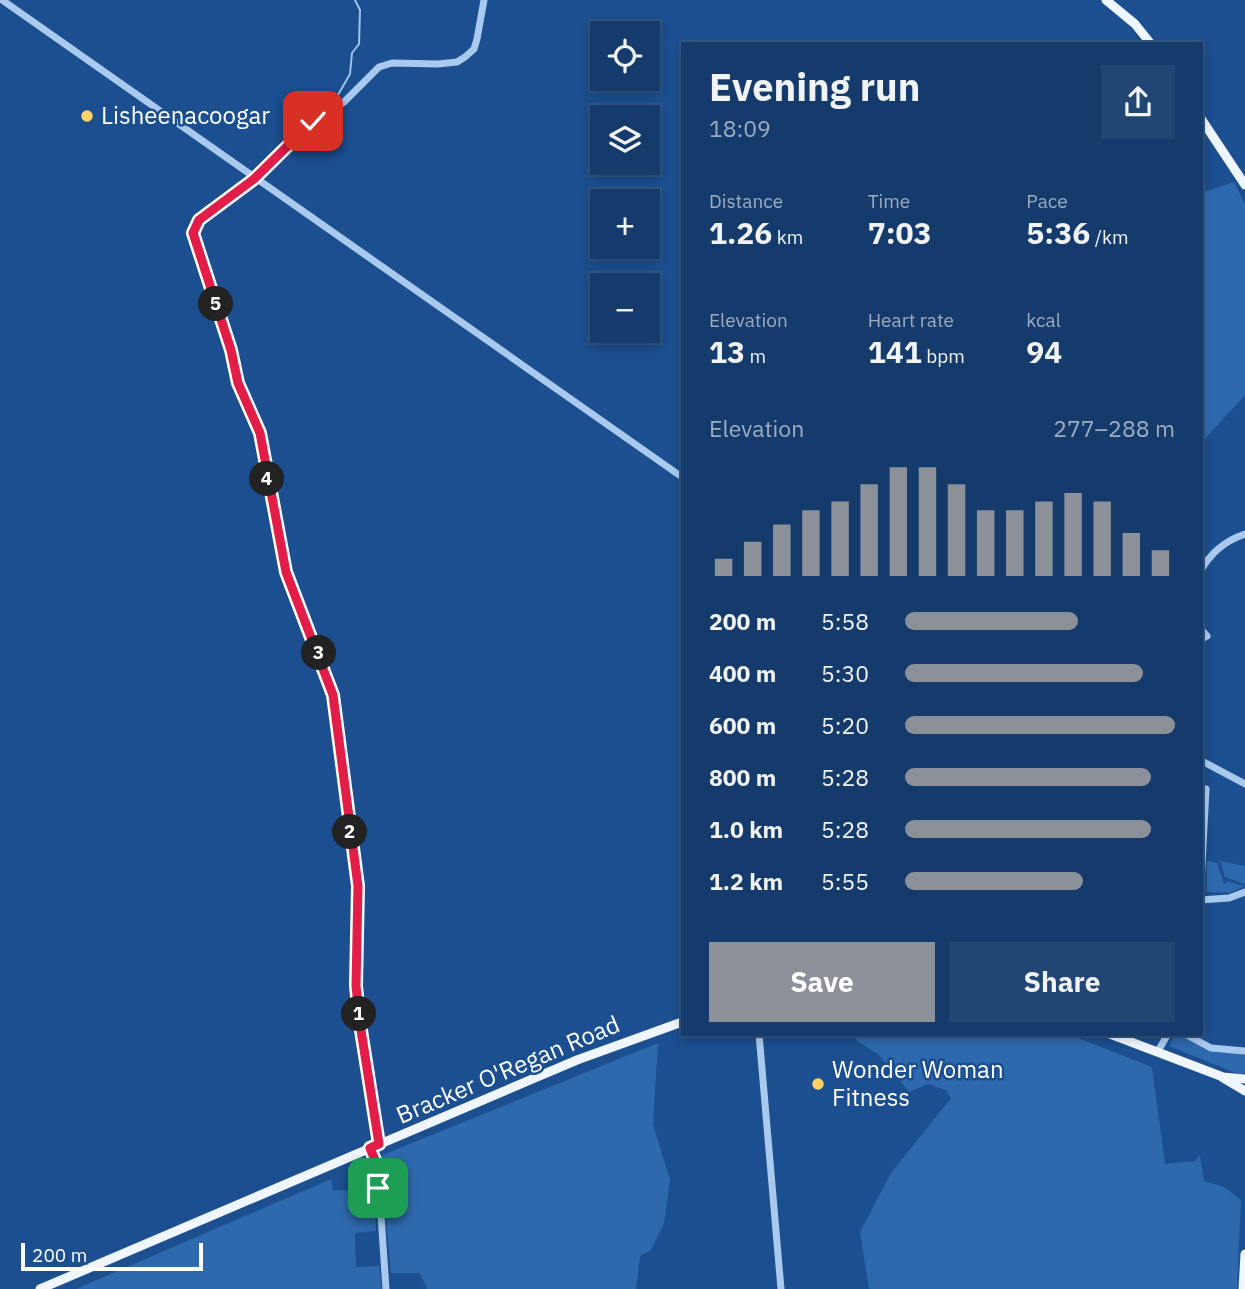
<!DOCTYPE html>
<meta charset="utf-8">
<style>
:root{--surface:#143b6b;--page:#214673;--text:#f1f3f6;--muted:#9dadc1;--line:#33557e;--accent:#8c9099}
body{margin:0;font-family:"IBM Plex Sans",sans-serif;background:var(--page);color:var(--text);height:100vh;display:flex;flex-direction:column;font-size:26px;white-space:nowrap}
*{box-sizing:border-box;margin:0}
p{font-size:23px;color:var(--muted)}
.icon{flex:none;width:38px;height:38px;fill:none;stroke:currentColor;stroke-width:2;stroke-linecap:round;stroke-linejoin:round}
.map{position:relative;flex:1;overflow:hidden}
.sheet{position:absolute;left:681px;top:42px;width:522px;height:994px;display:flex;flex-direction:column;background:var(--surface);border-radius:0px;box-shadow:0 4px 10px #0003,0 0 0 2px var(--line)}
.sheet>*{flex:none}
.controls{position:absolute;left:590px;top:21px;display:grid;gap:14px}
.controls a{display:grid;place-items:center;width:70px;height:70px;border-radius:0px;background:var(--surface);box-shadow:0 4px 10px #0003,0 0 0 2px var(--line);font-size:35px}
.scale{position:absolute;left:21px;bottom:18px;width:182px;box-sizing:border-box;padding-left:7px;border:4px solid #fff;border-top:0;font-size:19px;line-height:24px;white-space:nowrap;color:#fff;-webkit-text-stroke:5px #1b4f8f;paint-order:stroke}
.pin{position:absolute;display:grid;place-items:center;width:60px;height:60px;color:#fff;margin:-30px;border-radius:14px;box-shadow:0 4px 10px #0006}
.km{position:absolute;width:35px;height:35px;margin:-18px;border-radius:50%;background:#222;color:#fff;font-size:19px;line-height:35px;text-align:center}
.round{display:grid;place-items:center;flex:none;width:74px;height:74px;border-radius:0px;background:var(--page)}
.summary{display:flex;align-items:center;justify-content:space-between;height:119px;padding:0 28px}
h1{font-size:38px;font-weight:800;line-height:52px}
.stats{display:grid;grid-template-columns:repeat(3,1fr);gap:10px;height:119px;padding:7px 28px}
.stats div{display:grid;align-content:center}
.stats b{font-size:30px;font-weight:800}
.stats small{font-size:19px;font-weight:400}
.stats p{font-size:19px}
.chart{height:196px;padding:14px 28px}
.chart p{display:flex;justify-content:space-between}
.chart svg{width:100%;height:126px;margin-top:7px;stroke:var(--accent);stroke-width:6}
.action{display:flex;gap:14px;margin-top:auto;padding:14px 28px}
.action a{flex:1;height:80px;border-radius:0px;background:var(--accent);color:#fff;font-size:28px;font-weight:800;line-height:80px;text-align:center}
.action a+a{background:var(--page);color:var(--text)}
ul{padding:0 28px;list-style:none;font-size:23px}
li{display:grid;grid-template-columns:112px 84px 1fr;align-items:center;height:52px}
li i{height:18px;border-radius:9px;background:var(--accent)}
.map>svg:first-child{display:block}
</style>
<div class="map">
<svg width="1245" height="1289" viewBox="0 0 1245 1289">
<rect width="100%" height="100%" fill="#1b4f8f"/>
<!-- green -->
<g fill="#2e69ad">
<path d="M1234 182 1245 204V395L1201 443V193Z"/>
<path d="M1207 861 1217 863 1224 884 1229 882 1245 886 1229 893 1207 892Z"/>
<path d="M1220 861 1245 866V884L1225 877Z"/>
<path d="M853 1034H1068L1152 1067 1165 1164 1195 1161 1200 1155 1204 1181 1224 1187 1241 1200 1237 1289H869L860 1232 891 1173 951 1098 946 1090 928 1084 909 1092 878 1054 857 1041Z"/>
<path d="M1175 1034 1218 1053H1245V1073L1238 1074 1169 1046Z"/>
<path d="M658 1043 653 1124 670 1180 664 1224 651 1250 640 1256 636 1289H427L420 1273H391L380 1156Z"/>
<path d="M331 1179 333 1190 375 1191 376 1231 355 1233 356 1267 379 1266 382 1289H76Z"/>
</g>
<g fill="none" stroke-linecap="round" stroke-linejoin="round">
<!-- stream -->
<path stroke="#9cc4f0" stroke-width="2" d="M331 107 350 74 352 53 359 44 360 10 355 0"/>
<!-- minor -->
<g stroke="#a9c9ee" stroke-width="7">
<path d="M2 0 682 477"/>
<path d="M1200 572C1210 553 1224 541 1245 534"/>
<path d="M1200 628 1207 636 1200 640"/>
<path d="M1200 760 1245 784"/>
<path d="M1200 789H1206L1200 902"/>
<path d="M1200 900 1229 898 1245 892"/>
<path d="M759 1034 781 1289"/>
<path d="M1185 1034 1211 1048 1245 1051"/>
<path d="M1158 1051 1168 1034"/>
<path d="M379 1144 360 1024 356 986 358 886 337 713 326 670 286 572 260 433 238 383 231 350 193 233 199 220 254 179 313 121 344 102 379 67 392 63 438 64 457 62 465 57 474 49 477 39 484 0"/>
<path d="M370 1148 378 1171 386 1289"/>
</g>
<!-- major -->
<g stroke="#f0f6ff" stroke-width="9">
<path d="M1106 0 1135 24 1151 44"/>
<path d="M1200 117 1245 185"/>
<path d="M1110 1034 1223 1077 1245 1079"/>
<path d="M1223 1078 1245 1091"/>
<path d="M40 1289 577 1060 682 1022"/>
<path d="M1243 1289 1245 1254"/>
</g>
</g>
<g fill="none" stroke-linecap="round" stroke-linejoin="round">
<defs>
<path id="route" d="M313 121 254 179 199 220 193 233 231 350 238 383 260 433 286 572 333 695 358 886 356 986 360 1024 379 1144 370 1148 377 1165 378 1188"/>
</defs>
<!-- route casing -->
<use href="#route" stroke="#fff" stroke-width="14"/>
<!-- route -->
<use href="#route" stroke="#e11d48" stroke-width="9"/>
</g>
<!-- markers -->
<g fill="#ffd166" stroke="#1b4f8f" stroke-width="2.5">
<circle cx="87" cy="116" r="7"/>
<circle cx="818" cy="1084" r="7"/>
</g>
<g text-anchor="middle" stroke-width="5" stroke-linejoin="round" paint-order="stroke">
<!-- poi labels -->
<g font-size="24" fill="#fff" stroke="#1b4f8f" text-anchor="start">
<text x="101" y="124">Lisheenacoogar</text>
<text x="832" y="1078">Wonder Woman<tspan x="832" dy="28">Fitness</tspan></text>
</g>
<!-- street labels -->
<g font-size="24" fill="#fff" stroke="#1b4f8f">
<text transform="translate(508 1070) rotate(-23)" y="8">Bracker O'Regan Road</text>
</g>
</g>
</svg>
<div class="controls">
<a><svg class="icon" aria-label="locate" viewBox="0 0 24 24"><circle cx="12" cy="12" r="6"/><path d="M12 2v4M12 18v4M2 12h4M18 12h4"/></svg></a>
<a><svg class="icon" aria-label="layers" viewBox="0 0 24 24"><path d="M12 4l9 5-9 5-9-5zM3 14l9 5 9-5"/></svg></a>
<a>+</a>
<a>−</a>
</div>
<div class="scale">200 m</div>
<div class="pin" style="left:378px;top:1188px;background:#1e9e55"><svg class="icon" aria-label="arrive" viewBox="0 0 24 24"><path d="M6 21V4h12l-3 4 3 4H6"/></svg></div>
<div class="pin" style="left:313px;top:121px;background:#d93025"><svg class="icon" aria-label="check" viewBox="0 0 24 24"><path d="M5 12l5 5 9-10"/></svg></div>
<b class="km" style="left:359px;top:1014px">1</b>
<b class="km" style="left:350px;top:832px">2</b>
<b class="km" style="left:319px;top:653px">3</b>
<b class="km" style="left:267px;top:479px">4</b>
<b class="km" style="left:216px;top:304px">5</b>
<section class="sheet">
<div class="summary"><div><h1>Evening run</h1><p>18:09</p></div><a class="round"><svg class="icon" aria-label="share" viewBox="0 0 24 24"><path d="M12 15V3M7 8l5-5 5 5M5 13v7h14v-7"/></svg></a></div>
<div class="stats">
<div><p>Distance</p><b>1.26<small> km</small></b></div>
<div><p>Time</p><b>7:03</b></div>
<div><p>Pace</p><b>5:36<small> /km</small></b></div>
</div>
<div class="stats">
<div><p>Elevation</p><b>13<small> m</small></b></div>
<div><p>Heart rate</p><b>141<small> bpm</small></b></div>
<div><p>kcal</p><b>94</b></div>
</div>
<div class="chart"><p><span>Elevation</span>277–288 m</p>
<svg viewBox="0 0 160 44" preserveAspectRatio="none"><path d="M5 44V38M15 44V32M25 44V26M35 44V21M45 44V18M55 44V12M65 44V6M75 44V6M85 44V12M95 44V21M105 44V21M115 44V18M125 44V15M135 44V18M145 44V29M155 44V35"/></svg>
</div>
<ul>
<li><b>200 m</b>5:58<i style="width:64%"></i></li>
<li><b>400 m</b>5:30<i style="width:88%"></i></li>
<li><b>600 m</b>5:20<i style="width:100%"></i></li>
<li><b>800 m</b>5:28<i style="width:91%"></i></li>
<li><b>1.0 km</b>5:28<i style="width:91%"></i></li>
<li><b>1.2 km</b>5:55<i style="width:66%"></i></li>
</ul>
<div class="action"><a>Save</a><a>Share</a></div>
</section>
</div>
